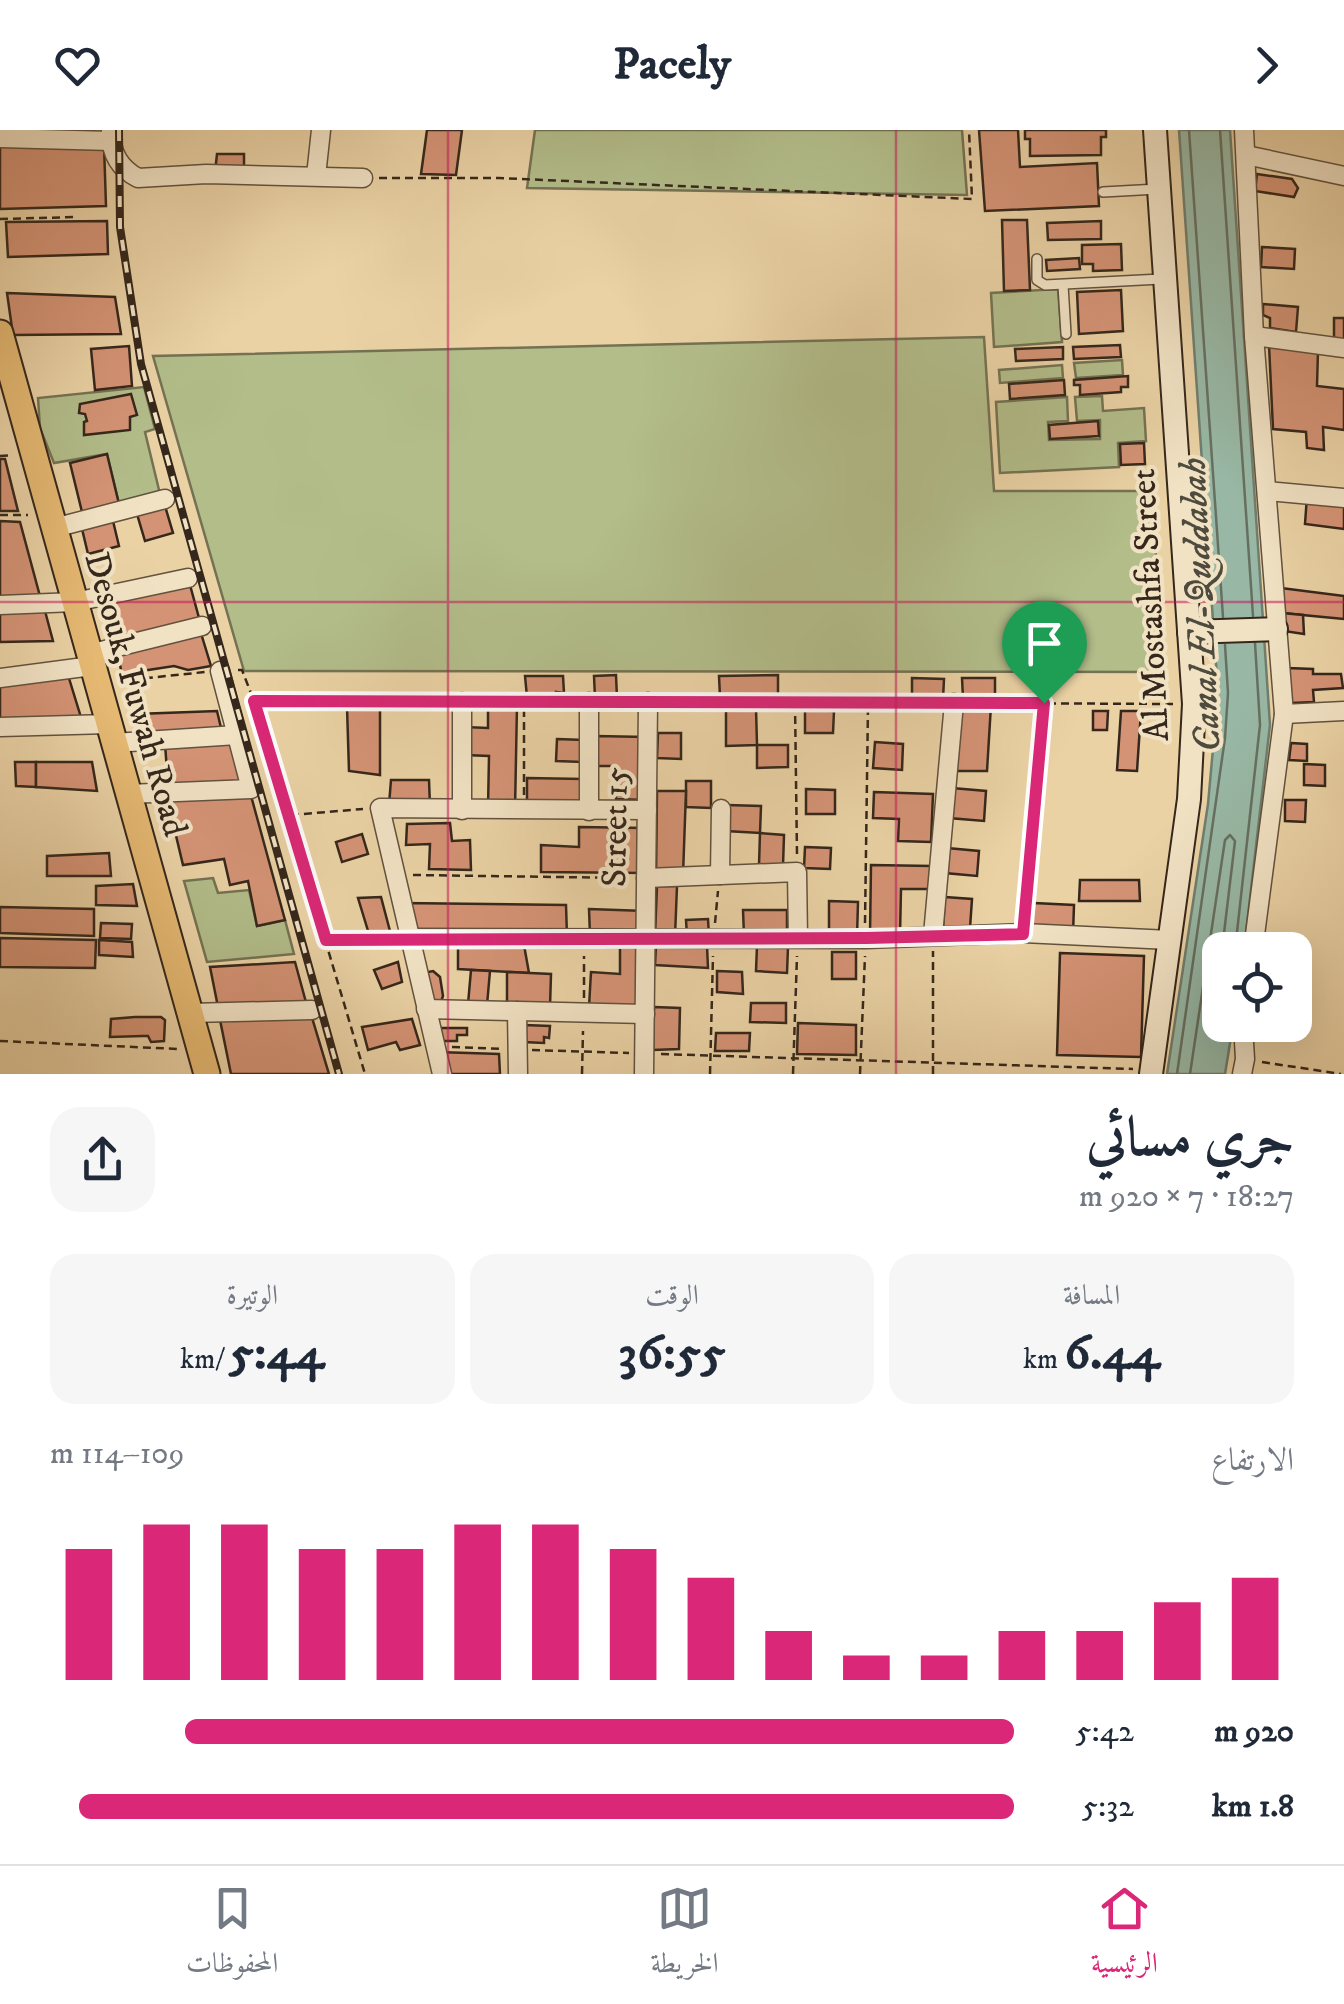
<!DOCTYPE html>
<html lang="ar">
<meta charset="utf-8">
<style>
:root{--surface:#fff;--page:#f6f6f7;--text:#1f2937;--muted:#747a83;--line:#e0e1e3;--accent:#db2777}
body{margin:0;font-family:"IM FELL DW Pica",Amiri,serif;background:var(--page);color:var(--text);direction:rtl;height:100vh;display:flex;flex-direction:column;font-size:38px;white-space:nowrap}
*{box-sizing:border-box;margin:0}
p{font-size:32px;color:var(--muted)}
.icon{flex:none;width:55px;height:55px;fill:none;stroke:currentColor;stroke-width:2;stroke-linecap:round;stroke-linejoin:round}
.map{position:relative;height:944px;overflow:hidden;direction:ltr}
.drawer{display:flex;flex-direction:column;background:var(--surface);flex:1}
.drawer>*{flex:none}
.tools{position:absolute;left:1202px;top:802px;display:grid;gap:20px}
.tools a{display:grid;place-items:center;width:110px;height:110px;border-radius:20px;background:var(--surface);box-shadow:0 10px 40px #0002;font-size:50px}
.pin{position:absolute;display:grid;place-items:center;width:85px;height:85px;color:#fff;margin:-102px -42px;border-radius:50% 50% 50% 0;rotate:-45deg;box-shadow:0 0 10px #0007}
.pin .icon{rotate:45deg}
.round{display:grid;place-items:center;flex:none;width:105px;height:105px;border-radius:30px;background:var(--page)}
.summary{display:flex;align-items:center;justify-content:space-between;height:170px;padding:0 50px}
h1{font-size:55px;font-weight:800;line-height:75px}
.stats{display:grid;grid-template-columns:repeat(3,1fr);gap:15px;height:170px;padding:10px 50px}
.stats div{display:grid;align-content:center;border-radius:25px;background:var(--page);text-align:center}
.stats b{font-size:50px;font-weight:800}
.stats small{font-size:28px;font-weight:400}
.stats p{font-size:28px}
.chart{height:280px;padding:20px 50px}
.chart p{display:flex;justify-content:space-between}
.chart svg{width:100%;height:180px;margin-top:10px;stroke:var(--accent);stroke-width:6}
ul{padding:0 50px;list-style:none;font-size:32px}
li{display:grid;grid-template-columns:160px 120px 1fr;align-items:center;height:75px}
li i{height:25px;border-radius:12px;background:var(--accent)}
header{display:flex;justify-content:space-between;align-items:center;height:130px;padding:0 50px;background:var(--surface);font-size:45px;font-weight:800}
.menu{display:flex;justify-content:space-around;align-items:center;height:140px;border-top:2px solid var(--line);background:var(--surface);font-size:28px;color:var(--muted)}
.menu a{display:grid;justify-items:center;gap:5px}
.menu .current{color:var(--accent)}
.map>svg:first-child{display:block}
</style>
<header><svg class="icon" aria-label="forward" viewBox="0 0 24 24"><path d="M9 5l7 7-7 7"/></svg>Pacely<svg class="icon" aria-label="heart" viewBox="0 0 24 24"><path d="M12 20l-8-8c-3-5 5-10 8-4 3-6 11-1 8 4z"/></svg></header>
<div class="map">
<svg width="1344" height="944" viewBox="0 0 1344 944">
<rect width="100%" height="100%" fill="#ead2a5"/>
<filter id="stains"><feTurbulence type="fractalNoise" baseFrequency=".002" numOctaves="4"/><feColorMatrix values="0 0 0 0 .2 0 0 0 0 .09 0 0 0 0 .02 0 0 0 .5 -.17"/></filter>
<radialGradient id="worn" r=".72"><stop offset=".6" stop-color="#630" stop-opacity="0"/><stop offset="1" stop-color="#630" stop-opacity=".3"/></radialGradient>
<!-- green -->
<g fill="#b2bd8a" stroke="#747252" stroke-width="2.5">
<path d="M535 0H962L967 65 527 58Z"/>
<path d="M1058 159 1062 212 994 217 991 163Z"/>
<path d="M984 207 994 361H1151L1165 542 244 541 153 226Z"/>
<path d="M1122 230 1123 245 1076 248 1074 233Z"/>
<path d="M1062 235 1063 248 1000 253 999 240Z"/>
<path d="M144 257 155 299 145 302 160 364 119 374 107 324 54 333 40 298 38 268Z"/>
<path d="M1102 266 1103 281 1144 278 1146 311 1118 313 1119 337 1000 343 996 272 1067 267 1068 291 1048 292 1049 310 1100 309V290L1077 291 1075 267Z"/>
<path d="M213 748 218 763 249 760 257 796 285 790 294 824 207 832 184 751Z"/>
</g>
<!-- water -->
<path fill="#98b8a5" stroke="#707e6e" stroke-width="2.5" d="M1179 0H1230L1270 595 1244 820H1220V895H1233L1225 944H1167L1208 674 1218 563Z"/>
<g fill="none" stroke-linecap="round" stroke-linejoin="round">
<!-- shore -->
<g stroke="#667060" stroke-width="2.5">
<path d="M1189 0 1223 487"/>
<path d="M1220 0 1253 486"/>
<path d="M1235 820 1260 595 1255 513"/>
<path d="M1177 944 1225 608 1228 563 1225 515"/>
<path d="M1190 944 1225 710 1230 705 1235 711 1222 820"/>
</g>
</g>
<!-- building -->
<g fill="#d49375" stroke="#35271b" stroke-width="2.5">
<path d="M427 0H462L456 45 421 44Z"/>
<path d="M979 0H1018L1020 37 1097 33 1099 76 985 81Z"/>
<path d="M1025 0H1106V7H1101V25L1030 26V9H1025Z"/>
<path d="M0 13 104 15 106 76 0 79Z"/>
<path d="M217 24H244V43L215 42Z"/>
<path d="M1257 44 1292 49 1298 58 1294 67 1255 61Z"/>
<path d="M1002 90H1027L1030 160 1004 161Z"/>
<path d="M107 91 108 124 8 127 6 92Z"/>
<path d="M1101 91V109L1048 110 1047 93Z"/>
<path d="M1121 114 1122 140 1093 141V134H1082V115Z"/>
<path d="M1262 117 1295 119 1294 139 1261 137Z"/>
<path d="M1079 128 1080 139 1047 141 1046 130Z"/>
<path d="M1121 160 1123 201 1079 204 1077 162Z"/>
<path d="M7 163 115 167 121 204 13 205Z"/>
<path d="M1263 174 1298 177 1296 202 1270 198V188L1263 185Z"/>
<path d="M1334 188H1344V214L1334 213Z"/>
<path d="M1120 215 1121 227 1074 229 1073 217Z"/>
<path d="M1269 215 1318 221 1317 256 1344 259V300L1323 297 1324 320 1307 318 1306 302 1273 299Z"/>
<path d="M129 216 132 256 95 260 91 219Z"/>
<path d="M1063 217V229L1016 231 1015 219Z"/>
<path d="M1128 246V257H1121V262L1080 265V255H1074V250Z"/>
<path d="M1064 250 1065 265 1010 269 1009 254Z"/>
<path d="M131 264 137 285 130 287V300L84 305V292L87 291 85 284 79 283 80 274Z"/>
<path d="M1098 291 1099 306 1050 309 1049 295Z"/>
<path d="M1144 313 1145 334 1121 335 1120 314Z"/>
<path d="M107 324 119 374 82 382 70 333Z"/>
<path d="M0 329H5L18 381H0Z"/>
<path d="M1307 366 1344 370V399L1305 394Z"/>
<path d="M165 376 173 403 145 411 137 384Z"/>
<path d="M0 391 20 392 41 470 0 472Z"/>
<path d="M113 391 119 416 88 424 82 399Z"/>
<path d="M190 455 199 488 119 510 108 474Z"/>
<path d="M1281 458 1344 466V489L1282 483Z"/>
<path d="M45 481 53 511 0 512V483Z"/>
<path d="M1282 483 1303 485 1304 504 1284 501Z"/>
<path d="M200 500 211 536 188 540 174 536 122 544 117 522Z"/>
<path d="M1287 538 1313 539V544H1341L1343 558 1313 560 1314 572 1291 573Z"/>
<path d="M68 545 83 594 0 593V553Z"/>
<path d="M616 545 617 568H595L594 546Z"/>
<path d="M778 545V567H720L719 546Z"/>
<path d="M525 546H563L564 563 556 562V567H527Z"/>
<path d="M912 548 944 549 943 569 912 568Z"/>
<path d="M962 548H995V569L963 568Z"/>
<path d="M488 574 517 575 515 680 488 678 489 626 465 625V597L488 598Z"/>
<path d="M991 575 987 641H951L955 577Z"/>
<path d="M347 577H380V645L349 641Z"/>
<path d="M726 578H756L757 615 726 616Z"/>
<path d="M805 580 834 581 833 603H805Z"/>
<path d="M217 581 222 602 143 605 137 584Z"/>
<path d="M1093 581H1108L1107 600H1093Z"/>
<path d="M1121 581H1141L1137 641 1117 640Z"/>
<path d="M658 603H681V629L657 628Z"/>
<path d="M595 606 646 607V670L616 669V636H594Z"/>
<path d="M557 609 584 610 583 632 556 631Z"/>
<path d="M235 610 245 654H168L165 614Z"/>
<path d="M875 612 903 614 902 640 873 638Z"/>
<path d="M1291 613 1307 614V631L1289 630Z"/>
<path d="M757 615H788V637L757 638Z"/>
<path d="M15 632H36V657L16 656Z"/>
<path d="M36 632H92L97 661 36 657Z"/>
<path d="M1304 634 1325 635V656L1304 655Z"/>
<path d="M527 648 583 649 584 679 527 678Z"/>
<path d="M391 650H429L430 676 389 675Z"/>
<path d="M686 651H711V678L686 677Z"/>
<path d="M952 658 986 661 984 691 949 688Z"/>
<path d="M806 659 835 660V684H806Z"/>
<path d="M657 661H686L683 745 656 744Z"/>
<path d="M250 662 285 790 257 796 248 751 230 755 224 729 183 735 167 668Z"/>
<path d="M874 662 933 664 931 712 898 711 899 689 873 688Z"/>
<path d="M1285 670H1306L1305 692 1285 691Z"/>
<path d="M727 675 761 676 760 703 726 701Z"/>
<path d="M450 693 452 711 470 710 471 740 429 739 430 714 406 715 407 694Z"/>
<path d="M579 697 646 698 645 743 541 742V715L579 717Z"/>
<path d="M760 703 784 705 783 736 759 735Z"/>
<path d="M362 704 368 724 342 732 336 712Z"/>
<path d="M805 717 831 718 830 739 804 738Z"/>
<path d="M947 718 979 721 977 746 945 743Z"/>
<path d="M109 723 111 746H47V726Z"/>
<path d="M871 735 932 736V759H901L900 805H870Z"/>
<path d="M1080 750H1139L1140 771H1079Z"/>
<path d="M133 754 137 776 96 775V756Z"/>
<path d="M657 756H677L675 806 655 805Z"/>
<path d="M381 767 391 805 369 804 358 768Z"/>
<path d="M945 767 972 769 970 798 943 797Z"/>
<path d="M829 771 858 772 857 807H829Z"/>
<path d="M401 773 566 775 567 806 410 804Z"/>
<path d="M1034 773 1074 775 1073 804 1030 802Z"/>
<path d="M0 777 94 779V806L0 803Z"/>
<path d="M589 779 645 781V806L590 805Z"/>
<path d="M743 780H787V806H744Z"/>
<path d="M708 789 709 806H687L686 790Z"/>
<path d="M101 793 132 794 131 809 100 808Z"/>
<path d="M0 808 96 810 95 838 0 837Z"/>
<path d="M99 810 132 812 133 827 99 825Z"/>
<path d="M524 815 529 843 458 839V816Z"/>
<path d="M656 815 707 816 708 838 655 835Z"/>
<path d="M757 816 788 817 787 843 756 841Z"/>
<path d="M620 817 645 818V878L589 877 591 842 620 844Z"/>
<rect x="832" y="822" width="24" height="27"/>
<path d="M1060 823 1144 826 1141 927 1057 925Z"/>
<path d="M295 832 307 876 218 877 210 837Z"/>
<path d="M398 832 402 852 382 859 374 840Z"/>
<path d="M471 840 490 841 487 875 468 874Z"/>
<path d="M433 841 440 847 443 866 441 872 425 874 418 844Z"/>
<path d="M717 841 742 842 743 864 717 862Z"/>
<path d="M507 842 551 844 550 877H507Z"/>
<path d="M751 873H786V893L750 892Z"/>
<path d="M654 877 680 878 679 919 653 920Z"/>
<path d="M310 881 329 944H231L219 885Z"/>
<path d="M135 887H161L165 890 164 911 151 912 148 906H143L110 907 111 889Z"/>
<path d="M412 889 420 915 400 920 396 912 368 920 362 897Z"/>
<path d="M798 893 856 895V925L797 924Z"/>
<path d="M524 895 550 896 549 908 544 907V913L523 912Z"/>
<path d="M436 898H467V905H457V911H436Z"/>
<path d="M716 903H750L749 921H715Z"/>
<path d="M437 922 499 924 500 944H443Z"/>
</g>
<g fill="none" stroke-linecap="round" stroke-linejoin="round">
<defs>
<g id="service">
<path d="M1103 62 1158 59"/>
<path d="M1037 129V150L1045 155 1161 149"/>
<path d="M1063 155 1066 204"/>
</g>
<g id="minor">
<path d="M111 0C110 22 119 38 138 48L206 44 363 48"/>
<path d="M1244 0 1254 206 1284 584 1253 820"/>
<path d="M0 8 111 11"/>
<path d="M1246 25 1344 46"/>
<path d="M316 46 321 0"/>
<path d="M1254 206 1344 218"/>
<path d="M1268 361 1344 368"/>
<path d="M54 398 165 369"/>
<path d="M0 475 75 472 188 448"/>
<path d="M89 524 202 496"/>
<path d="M0 548 92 536"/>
<path d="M462 572V680"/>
<path d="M589 572V681"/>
<path d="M1284 584 1344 581"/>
<path d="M0 597 109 594"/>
<path d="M114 613 237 605"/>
<path d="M128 664 251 659 220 541"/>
<path d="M720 745 721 679"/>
<path d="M646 748 797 742 798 808"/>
<path d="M933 805 954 573"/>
<path d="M408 808 866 809 1023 803 1170 810"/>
<path d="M426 879 645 884"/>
<path d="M517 881 518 944"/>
<path d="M190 883 312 880"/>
<path d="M442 944 380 678 647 680"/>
<path d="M644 944 648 572"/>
<path d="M1242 944 1245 929 1243 895"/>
</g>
<g id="secondary">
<path d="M1189 502 1276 499"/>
<path d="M1151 944 1189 669 1194 574 1155 0"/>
</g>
<path id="primary" d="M0 203 207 944"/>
</defs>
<!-- service casing -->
<use href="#service" stroke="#62523e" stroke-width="12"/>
<!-- minor casing -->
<use href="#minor" stroke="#62523e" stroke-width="21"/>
<!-- secondary casing -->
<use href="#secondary" stroke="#35271b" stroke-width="26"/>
<!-- primary casing -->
<use href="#primary" stroke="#35271b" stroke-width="29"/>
<!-- path -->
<g stroke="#35271b" stroke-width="2.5" stroke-dasharray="8 5" stroke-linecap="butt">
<path d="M379 48H499L972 69 969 0"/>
<path d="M0 89 77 87"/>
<path d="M0 326 13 325"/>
<path d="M0 385H28"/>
<path d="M238 540H242L254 571 365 944"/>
<path d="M119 551 205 542"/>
<path d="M254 571 447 572"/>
<path d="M480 572H572"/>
<path d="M605 572H632"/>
<path d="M665 572 937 573"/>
<path d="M795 573 797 725"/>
<path d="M970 573 1177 574"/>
<path d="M524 665V573"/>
<path d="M291 685 363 679"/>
<path d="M413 745 630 748"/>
<path d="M1025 787 1043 576"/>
<path d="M715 793 718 761"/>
<path d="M865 793 868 576"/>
<path d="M326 809H392"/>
<path d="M584 868V826"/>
<path d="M0 911 179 919"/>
<path d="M452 917 504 919"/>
<path d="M532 920 629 923"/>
<path d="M661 924 1133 939"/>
<path d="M1262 932 1341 944"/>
<path d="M582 944 583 901"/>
<path d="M710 944 713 826"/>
<path d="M793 944 797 826"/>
<path d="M860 944 865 826"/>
<path d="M933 944V821"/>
</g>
<!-- service -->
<use href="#service" stroke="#f1e2c4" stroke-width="9"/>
<!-- minor -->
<use href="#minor" stroke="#f1e2c4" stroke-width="18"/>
<!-- secondary -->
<use href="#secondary" stroke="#f1e2c4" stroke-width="22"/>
<!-- primary -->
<use href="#primary" stroke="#e5b972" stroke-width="25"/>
<defs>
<path id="rail" d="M119 0 120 97 141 234 339 944"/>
</defs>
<!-- rail casing -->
<use href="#rail" stroke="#35271b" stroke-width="8"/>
<!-- rail -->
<use href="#rail" stroke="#f1e2c4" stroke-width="4" stroke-dasharray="11" stroke-linecap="butt"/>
</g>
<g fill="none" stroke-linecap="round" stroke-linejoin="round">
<defs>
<path id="route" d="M254 571 1044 573 1023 804 866 808 326 810Z"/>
</defs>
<!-- route casing -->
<use href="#route" stroke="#fff" stroke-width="20"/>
<!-- route -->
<use href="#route" stroke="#db2777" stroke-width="12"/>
</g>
<!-- grid -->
<path fill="none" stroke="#c2185b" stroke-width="2.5" stroke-opacity="0.55" d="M448 0V944M896 0V944M0 472H1344"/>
<g text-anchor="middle" stroke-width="8" stroke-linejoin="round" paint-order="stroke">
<!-- street labels -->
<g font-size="35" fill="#35271b" stroke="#f1e2c4">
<text transform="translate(1149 475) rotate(-93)" y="12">Al Mostashfa Street</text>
<text transform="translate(137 564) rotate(74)" y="12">Desouk, Fuwah Road</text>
<text transform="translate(614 697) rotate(-89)" y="12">Street 15</text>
</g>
<!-- water labels -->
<g font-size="38" font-style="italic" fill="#4e4b3e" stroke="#f1e2c4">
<text transform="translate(1199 475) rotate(-93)" y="13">Canal El-Quddabah</text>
</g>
</g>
<rect width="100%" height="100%" filter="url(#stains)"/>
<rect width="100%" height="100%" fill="url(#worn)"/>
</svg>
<div class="tools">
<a><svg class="icon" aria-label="locate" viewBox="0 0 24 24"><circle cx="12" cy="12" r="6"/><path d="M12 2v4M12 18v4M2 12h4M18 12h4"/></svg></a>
</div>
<div class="pin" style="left:1044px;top:573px;background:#1e9e55"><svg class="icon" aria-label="arrive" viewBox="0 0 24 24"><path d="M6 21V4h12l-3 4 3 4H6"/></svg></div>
</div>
<section class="drawer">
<div class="summary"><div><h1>جري مسائي</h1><p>18:27 · 7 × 920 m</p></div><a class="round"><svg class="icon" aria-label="share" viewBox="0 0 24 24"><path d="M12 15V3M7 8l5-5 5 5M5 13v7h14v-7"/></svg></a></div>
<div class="stats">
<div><p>المسافة</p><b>6.44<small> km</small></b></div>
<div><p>الوقت</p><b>36:55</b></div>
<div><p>الوتيرة</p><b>5:44<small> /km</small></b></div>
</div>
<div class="chart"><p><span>الارتفاع</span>109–114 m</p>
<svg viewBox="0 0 160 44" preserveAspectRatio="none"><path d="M5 44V12M15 44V6M25 44V6M35 44V12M45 44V12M55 44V6M65 44V6M75 44V12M85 44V19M95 44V32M105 44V38M115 44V38M125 44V32M135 44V32M145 44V25M155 44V19"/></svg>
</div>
<ul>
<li><b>920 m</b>5:42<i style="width:86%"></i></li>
<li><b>1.8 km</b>5:32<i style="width:97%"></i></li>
</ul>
</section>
<nav class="menu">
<a class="current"><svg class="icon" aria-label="home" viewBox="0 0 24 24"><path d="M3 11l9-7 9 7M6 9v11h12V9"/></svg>الرئيسية</a>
<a><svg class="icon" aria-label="map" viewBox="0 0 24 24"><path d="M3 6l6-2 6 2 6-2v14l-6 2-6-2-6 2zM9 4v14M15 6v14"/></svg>الخريطة</a>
<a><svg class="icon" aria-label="saved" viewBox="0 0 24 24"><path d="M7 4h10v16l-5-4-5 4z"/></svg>المحفوظات</a>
</nav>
